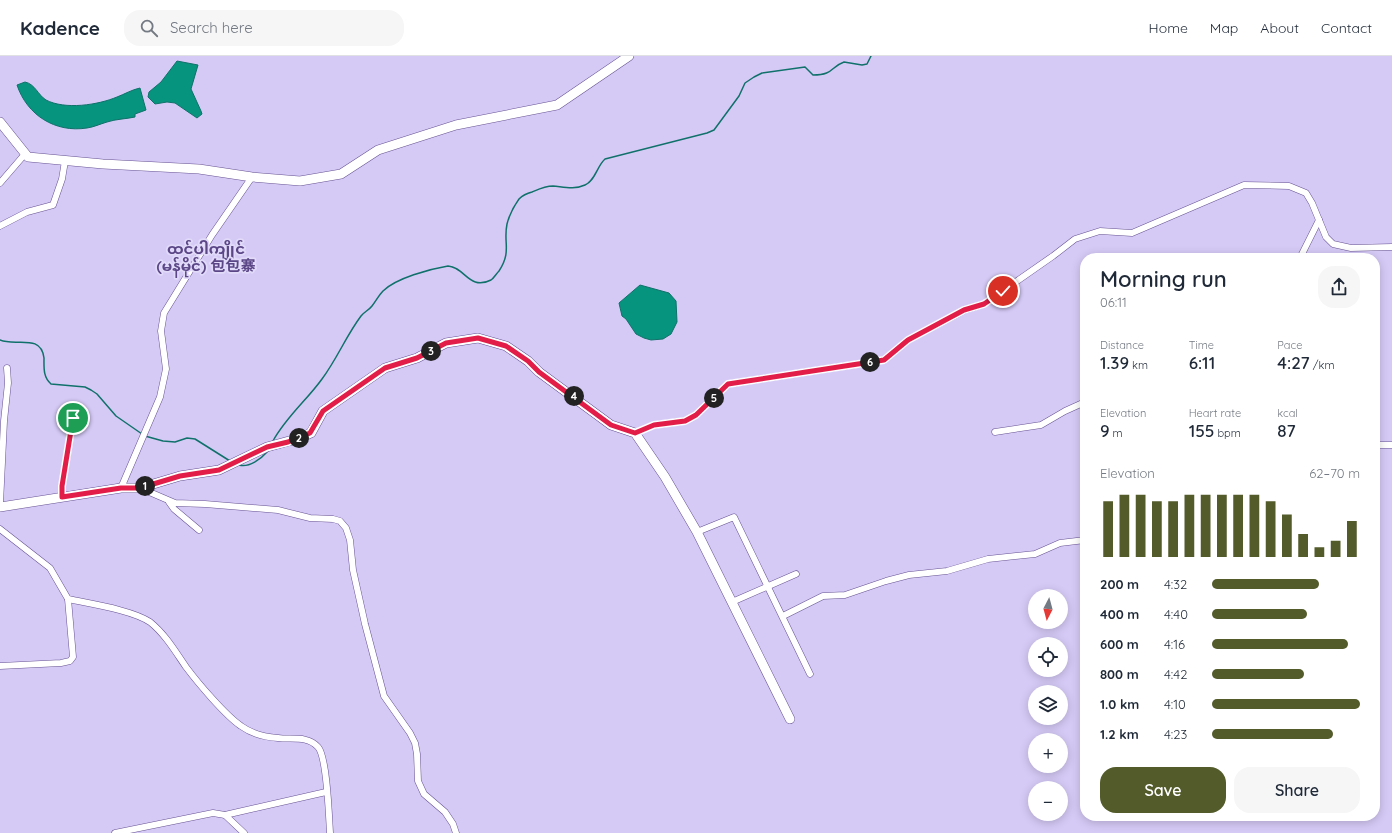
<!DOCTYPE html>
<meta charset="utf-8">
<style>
:root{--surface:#fff;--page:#f6f6f7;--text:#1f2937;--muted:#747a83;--line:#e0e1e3;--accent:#535b2a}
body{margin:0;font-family:Quicksand,"Noto Sans SC","Noto Sans Myanmar",sans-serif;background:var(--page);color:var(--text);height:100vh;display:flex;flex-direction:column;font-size:15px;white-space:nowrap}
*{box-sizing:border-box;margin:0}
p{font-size:13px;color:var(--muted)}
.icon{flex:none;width:22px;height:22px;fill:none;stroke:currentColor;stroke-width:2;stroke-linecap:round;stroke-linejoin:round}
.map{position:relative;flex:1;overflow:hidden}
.sheet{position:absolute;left:1080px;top:197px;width:300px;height:568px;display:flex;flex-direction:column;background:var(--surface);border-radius:16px;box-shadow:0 2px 10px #0003}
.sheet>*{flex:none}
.needle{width:26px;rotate:186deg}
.controls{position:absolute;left:1028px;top:533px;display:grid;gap:8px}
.controls a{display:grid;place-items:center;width:40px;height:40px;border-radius:50%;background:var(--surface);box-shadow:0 2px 10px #0003;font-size:20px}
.pin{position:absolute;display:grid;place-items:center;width:34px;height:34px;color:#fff;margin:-17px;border:2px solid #fff;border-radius:50%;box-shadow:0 1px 4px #0007}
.km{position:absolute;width:20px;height:20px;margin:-10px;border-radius:50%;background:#222;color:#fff;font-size:11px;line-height:20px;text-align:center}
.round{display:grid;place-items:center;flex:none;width:42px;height:42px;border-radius:16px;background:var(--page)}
.head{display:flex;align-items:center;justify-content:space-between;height:68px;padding:0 20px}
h1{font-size:22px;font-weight:600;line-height:30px}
.metrics{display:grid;grid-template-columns:repeat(3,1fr);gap:6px;height:68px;padding:4px 20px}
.metrics div{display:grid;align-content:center}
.metrics b{font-size:17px;font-weight:600}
.metrics small{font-size:11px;font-weight:400}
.metrics p{font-size:11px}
.chart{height:112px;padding:8px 20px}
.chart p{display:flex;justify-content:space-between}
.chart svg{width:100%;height:72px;margin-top:4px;stroke:var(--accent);stroke-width:6}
.cta{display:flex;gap:8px;margin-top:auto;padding:8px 20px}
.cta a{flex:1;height:46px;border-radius:16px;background:var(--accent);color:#fff;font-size:16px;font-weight:600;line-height:46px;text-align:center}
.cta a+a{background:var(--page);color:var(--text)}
ul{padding:0 20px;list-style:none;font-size:13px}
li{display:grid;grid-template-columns:64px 48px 1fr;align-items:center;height:30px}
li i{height:10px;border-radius:5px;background:var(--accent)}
header{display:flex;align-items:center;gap:24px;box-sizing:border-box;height:56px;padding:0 20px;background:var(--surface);border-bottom:1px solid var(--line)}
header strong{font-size:19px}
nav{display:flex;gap:22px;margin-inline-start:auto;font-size:14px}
.search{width:280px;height:36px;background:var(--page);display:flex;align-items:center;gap:10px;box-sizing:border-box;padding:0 14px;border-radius:16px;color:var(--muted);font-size:15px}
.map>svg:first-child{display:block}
</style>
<header>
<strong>Kadence</strong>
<div class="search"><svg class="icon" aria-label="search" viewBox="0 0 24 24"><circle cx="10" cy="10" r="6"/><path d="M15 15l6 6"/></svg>Search here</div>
<nav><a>Home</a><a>Map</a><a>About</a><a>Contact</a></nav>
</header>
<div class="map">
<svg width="1392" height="777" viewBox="0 0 1392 777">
<rect width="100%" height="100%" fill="#d5caf6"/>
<!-- water -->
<g fill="#06947e" stroke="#10716a">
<path d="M177 5 198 9 191 33 201 55 202 58 197 62 175 47 167 46 155 48 148 41 149 36 161 26Z"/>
<path d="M25 26C35 28 38 39 46 44 65 54 98 49 117 41 125 38 131 34 140 32L146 54 135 58V61C126 63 116 63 107 66 100 68 94 71 87 72 55 77 27 59 17 29Z"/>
<path d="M640 229 669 237 676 245 677 266 671 278 663 283 651 284 644 282 636 278 626 263 622 260 619 247Z"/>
</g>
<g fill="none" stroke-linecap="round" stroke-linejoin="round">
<!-- stream -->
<g stroke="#10716a" stroke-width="1.5">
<path d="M0 284C15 291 41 277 44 302 44 312 43 321 51 328L85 331 91 334 97 338 116 360 142 378"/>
<path d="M145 380 163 385 175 386 187 382 195 383 230 405"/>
<path d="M273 385C286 361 307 344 322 323 337 303 346 280 361 260 364 256 369 254 372 250 376 245 379 239 383 235 396 222 430 213 448 210 465 211 469 235 491 224 494 222 496 218 499 215 512 195 503 187 507 168 509 160 514 150 519 143 522 140 528 137 532 136 539 133 545 130 553 130 564 131 574 134 585 129 595 125 597 110 605 103L707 77 714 74 739 40 745 27 754 21 762 17 805 11 813 19C834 19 830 11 844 6L862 9 867 8 871 0"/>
<path d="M239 409C249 412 261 403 268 395"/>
</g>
<defs>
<g id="street">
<path d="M0 127 25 98"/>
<path d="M0 170 27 156 53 149 62 123 65 105"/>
<path d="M1300 202 1319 164"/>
<path d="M995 376 1041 369 1065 355 1085 346"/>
<path d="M635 377 654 369 685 365 696 359 728 328 884 304 908 284 965 254 984 248 1053 200 1075 183 1100 175 1132 177 1244 129 1289 130 1306 137 1312 147 1326 181 1333 188 1351 192 1392 191"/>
<path d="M1375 389H1392"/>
<path d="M121 432 160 341 166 313 161 275 164 257 212 179 252 121"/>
<path d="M140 432 175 447 205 448 278 454 310 462 333 463 340 465 346 472 350 484 353 514 365 568 384 640 410 677 415 687 417 698 418 725 424 738 445 756 453 768 456 777"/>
<path d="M62 441V430L73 362"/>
<path d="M169 446 174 453 199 474"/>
<path d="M0 447 4 365 8 327 7 312"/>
<path d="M0 473 50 512 68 543C91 548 132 554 150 566 165 578 175 595 186 611 198 627 225 659 241 670 252 678 264 681 278 682 291 684 307 679 318 691 327 701 329 761 330 777"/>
<path d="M697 476 734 461 810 618"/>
<path d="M732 546 796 518"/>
<path d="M783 560 823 540 845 539 886 525 909 519 947 515 988 503 1035 498 1060 487 1085 484"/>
<path d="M0 610 61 607 70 605 73 601 68 543"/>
<path d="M225 759 326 736"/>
<path d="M115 777 213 757 225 759 244 777"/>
</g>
<g id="secondary">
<path d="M0 66 28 101 103 108 199 113 252 121 300 125 341 118 378 94 456 69 557 49 629 0"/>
<path d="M0 451 121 432H140L180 420 219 414 267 391 300 382 311 377 323 355 385 312 417 302 446 287 478 282 506 290 528 305 539 316 611 369 635 377 665 421 697 476 790 663"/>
</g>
</defs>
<!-- street casing -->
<use href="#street" stroke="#665292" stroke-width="7"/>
<!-- secondary casing -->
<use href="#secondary" stroke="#665292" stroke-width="10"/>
<!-- street -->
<use href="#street" stroke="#fff" stroke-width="6"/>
<!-- secondary -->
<use href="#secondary" stroke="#fff" stroke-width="9"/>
</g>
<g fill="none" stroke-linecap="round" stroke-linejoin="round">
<defs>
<path id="route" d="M73 362 62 430V441L121 432H140L180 420 219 414 267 391 288 386 310 377 323 355 385 312 417 302 446 287 478 282 506 290 528 305 539 316 611 369 635 377 654 369 685 365 696 359 728 328 884 304 908 284 964 254 984 248 1003 235"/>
</defs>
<!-- route casing -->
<use href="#route" stroke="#fff" stroke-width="8"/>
<!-- route -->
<use href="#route" stroke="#e11d48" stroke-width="5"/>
</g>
<g text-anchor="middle" stroke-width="3.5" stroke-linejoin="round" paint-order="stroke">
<!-- quarter labels -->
<g font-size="15" font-weight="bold" fill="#5b4787" stroke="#e1daf8">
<text x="206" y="198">ထင်ပါကျိုင်<tspan x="206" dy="17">(မန်မိုင်) 包包寨</tspan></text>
</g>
</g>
</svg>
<div class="controls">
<a><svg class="needle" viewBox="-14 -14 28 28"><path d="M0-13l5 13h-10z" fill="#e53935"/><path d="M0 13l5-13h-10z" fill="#747a83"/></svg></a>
<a><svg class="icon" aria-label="locate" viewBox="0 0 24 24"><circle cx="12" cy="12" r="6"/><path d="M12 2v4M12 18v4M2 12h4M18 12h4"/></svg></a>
<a><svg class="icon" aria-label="layers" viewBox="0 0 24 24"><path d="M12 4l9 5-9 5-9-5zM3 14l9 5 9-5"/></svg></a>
<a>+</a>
<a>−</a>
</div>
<div class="pin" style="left:73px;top:362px;background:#1e9e55"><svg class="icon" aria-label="arrive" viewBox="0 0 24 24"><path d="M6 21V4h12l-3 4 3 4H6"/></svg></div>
<div class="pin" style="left:1003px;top:235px;background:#d93025"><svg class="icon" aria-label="check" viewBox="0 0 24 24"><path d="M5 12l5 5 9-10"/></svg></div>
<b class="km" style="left:145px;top:430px">1</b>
<b class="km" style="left:299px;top:382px">2</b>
<b class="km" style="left:431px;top:295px">3</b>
<b class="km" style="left:574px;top:340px">4</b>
<b class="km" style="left:714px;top:342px">5</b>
<b class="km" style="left:870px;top:306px">6</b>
<section class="sheet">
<div class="head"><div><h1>Morning run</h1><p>06:11</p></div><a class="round"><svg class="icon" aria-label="share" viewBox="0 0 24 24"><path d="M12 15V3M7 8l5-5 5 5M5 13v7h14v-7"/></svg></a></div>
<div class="metrics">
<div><p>Distance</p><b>1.39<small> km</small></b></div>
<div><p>Time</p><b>6:11</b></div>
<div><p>Pace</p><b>4:27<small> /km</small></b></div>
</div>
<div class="metrics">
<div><p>Elevation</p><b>9<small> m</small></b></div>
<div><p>Heart rate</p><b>155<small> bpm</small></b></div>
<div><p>kcal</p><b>87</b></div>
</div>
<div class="chart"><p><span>Elevation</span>62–70 m</p>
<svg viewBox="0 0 160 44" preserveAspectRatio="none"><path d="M5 44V10M15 44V6M25 44V6M35 44V10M45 44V10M55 44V6M65 44V6M75 44V6M85 44V6M95 44V6M105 44V10M115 44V18M125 44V30M135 44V38M145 44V34M155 44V22"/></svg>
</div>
<ul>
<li><b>200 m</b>4:32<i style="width:72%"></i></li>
<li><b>400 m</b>4:40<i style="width:64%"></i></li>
<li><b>600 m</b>4:16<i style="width:92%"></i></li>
<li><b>800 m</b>4:42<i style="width:62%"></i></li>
<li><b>1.0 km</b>4:10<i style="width:100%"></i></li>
<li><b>1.2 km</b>4:23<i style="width:82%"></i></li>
</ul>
<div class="cta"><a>Save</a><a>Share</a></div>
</section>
</div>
